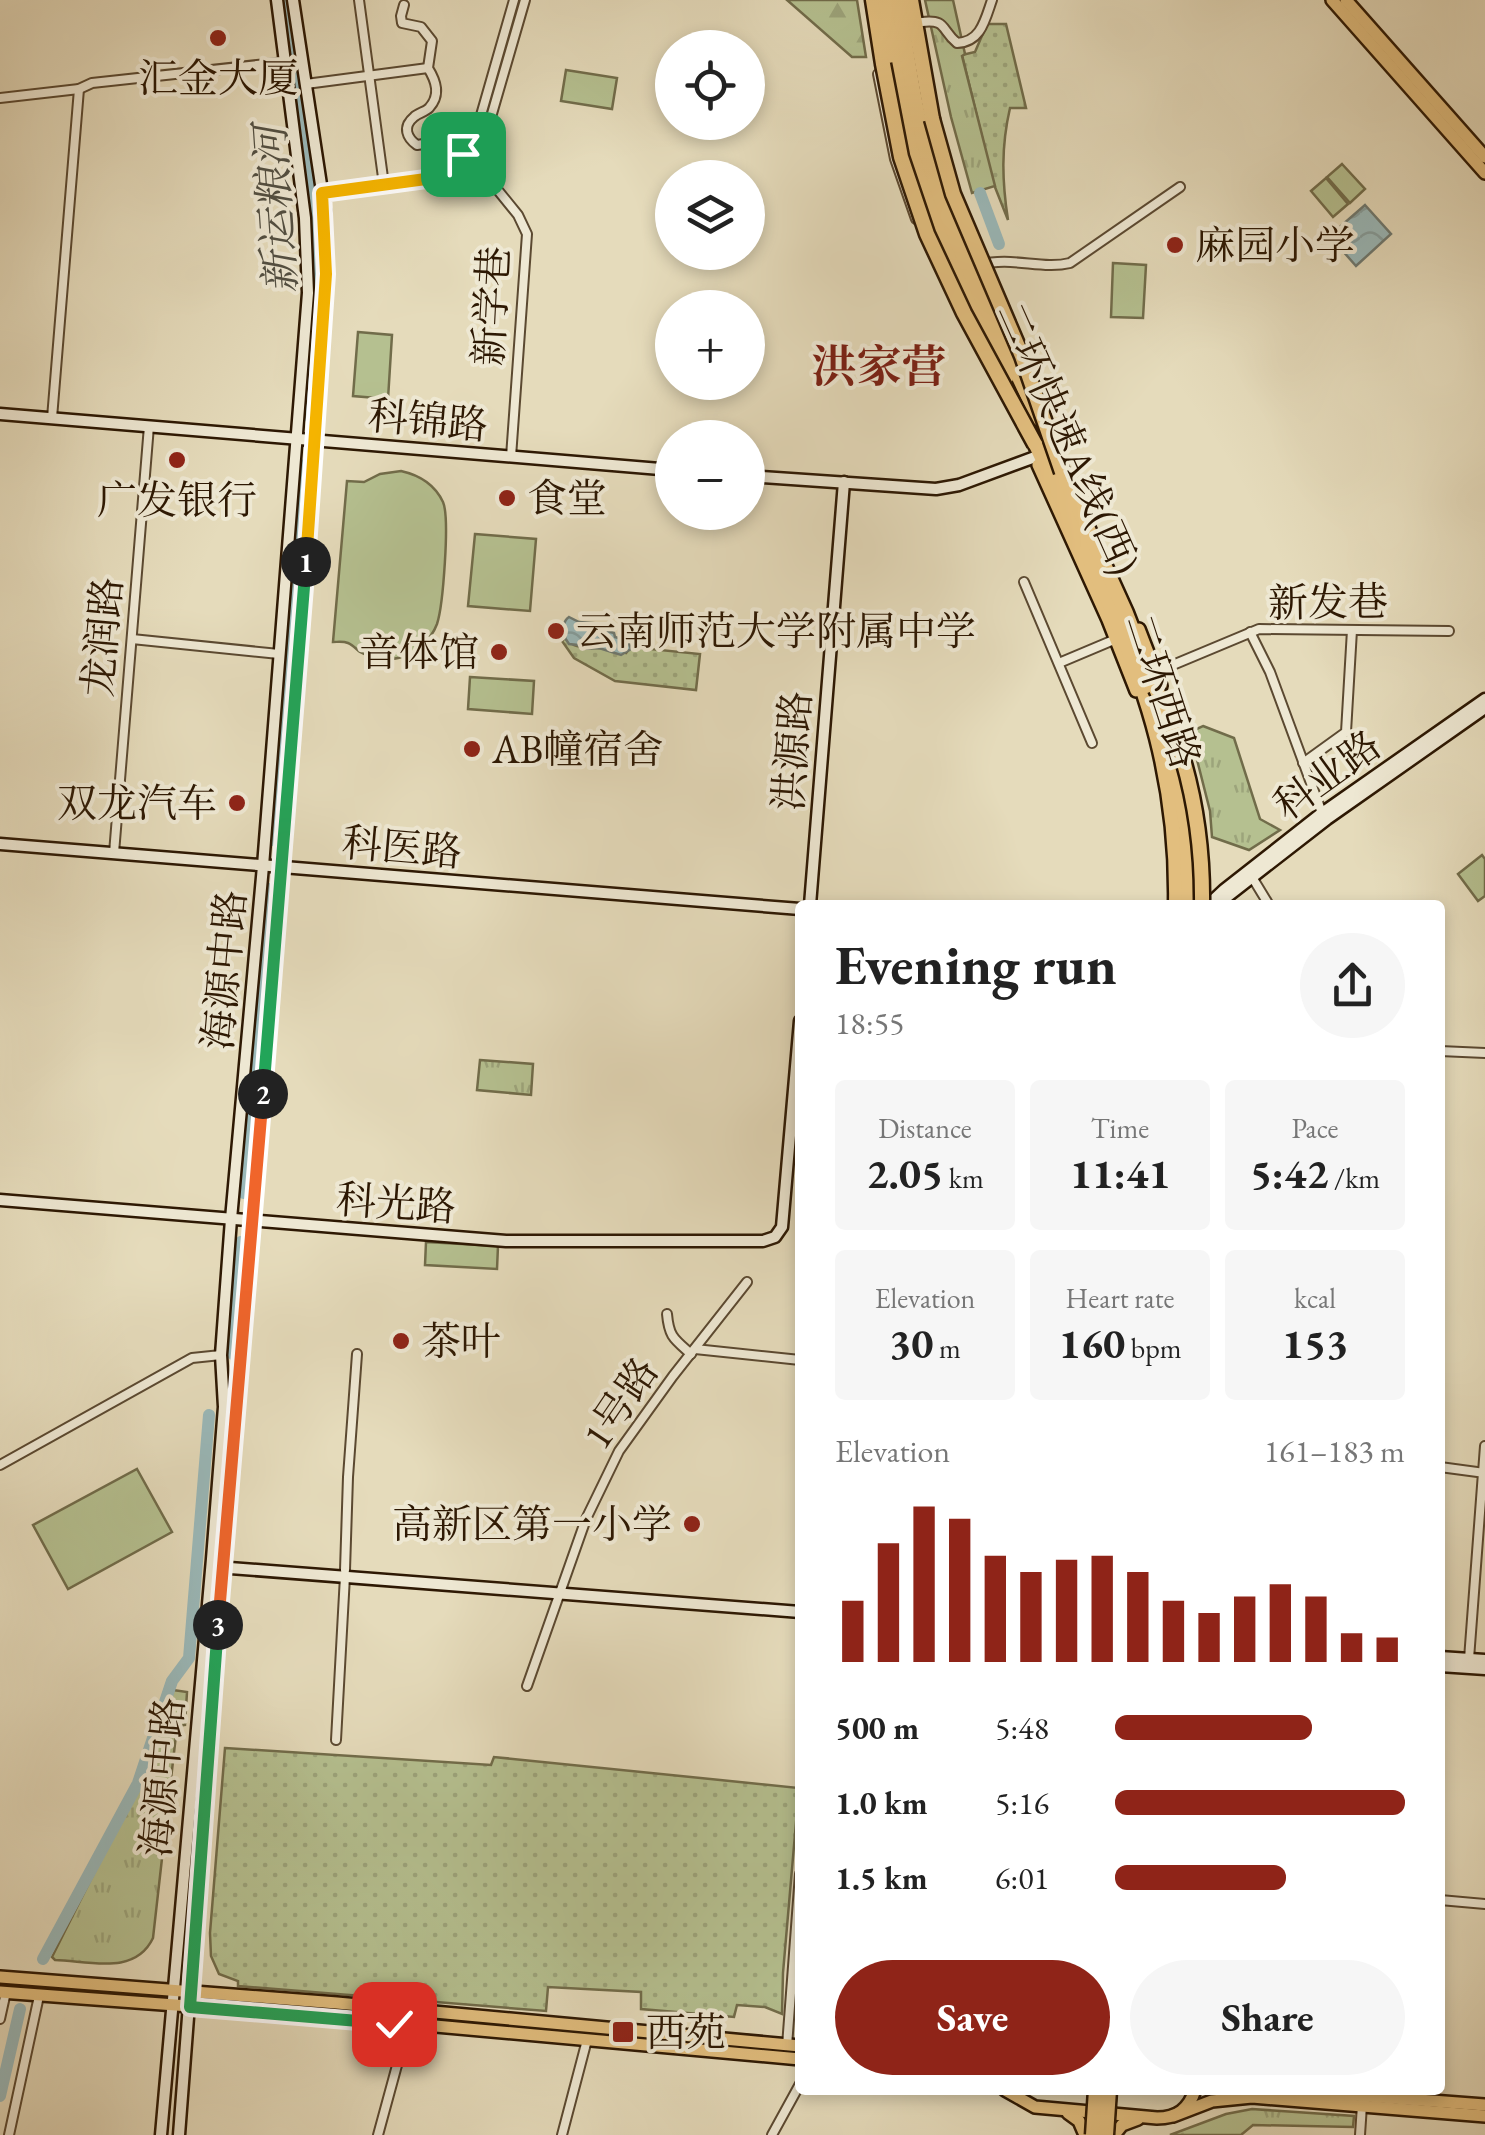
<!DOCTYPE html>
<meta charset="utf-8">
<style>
:root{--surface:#fff;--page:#f6f6f6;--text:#222;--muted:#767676;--accent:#8f2418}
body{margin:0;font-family:"EB Garamond","Noto Serif SC",serif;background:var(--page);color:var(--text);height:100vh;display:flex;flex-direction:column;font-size:38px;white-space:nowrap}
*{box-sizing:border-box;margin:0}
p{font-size:32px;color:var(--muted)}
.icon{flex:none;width:55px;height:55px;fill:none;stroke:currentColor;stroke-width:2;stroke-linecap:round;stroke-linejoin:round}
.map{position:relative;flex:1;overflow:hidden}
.panel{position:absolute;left:795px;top:900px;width:650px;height:1195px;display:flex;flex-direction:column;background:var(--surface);border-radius:10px;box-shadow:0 5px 15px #0003}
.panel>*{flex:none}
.tools{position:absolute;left:655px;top:30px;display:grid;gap:20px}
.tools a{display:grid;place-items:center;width:110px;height:110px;border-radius:50%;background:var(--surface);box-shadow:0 5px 15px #0003;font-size:50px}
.pin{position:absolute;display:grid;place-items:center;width:85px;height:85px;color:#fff;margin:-42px;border-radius:20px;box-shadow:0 5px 15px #0006}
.km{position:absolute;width:50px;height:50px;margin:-25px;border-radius:50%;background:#222;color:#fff;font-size:28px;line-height:50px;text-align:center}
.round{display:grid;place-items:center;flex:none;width:105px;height:105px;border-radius:52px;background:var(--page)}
.head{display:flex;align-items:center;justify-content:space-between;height:170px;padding:0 40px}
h1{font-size:55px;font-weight:700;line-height:75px}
.figures{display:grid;grid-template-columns:repeat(3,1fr);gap:15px;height:170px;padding:10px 40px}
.figures div{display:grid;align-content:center;border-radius:10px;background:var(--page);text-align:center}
.figures b{font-size:42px;font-weight:700}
.figures small{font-size:28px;font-weight:400}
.figures p{font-size:28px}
.chart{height:280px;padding:20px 40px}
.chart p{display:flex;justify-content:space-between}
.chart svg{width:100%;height:180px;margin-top:10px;stroke:var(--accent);stroke-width:6}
.primary-button{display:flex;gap:20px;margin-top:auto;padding:20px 40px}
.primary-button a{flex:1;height:115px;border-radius:60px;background:var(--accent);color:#fff;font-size:40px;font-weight:700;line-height:115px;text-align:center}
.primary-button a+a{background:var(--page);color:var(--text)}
ul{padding:0 40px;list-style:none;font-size:32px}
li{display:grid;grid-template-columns:160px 120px 1fr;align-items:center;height:75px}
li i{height:25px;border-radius:12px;background:var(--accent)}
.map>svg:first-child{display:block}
</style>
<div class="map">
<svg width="1485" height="2135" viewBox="0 0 1485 2135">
<defs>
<pattern id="grass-dots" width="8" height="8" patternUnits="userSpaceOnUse" patternTransform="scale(2.5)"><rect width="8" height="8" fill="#b5c090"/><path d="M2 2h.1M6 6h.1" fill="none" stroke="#9ca47b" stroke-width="1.8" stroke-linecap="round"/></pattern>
<pattern id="forest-firs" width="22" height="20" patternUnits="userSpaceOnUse" patternTransform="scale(2.5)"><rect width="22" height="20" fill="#b5c090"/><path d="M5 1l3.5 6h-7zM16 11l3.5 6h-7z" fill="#9ca47b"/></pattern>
<pattern id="park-tufts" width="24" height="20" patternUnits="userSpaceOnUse" patternTransform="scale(2.5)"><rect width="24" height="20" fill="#b5c090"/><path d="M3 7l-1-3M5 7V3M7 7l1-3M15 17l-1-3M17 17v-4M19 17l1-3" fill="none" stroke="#9ca47b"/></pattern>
<pattern id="water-waves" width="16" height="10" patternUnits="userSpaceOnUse" patternTransform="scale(2.5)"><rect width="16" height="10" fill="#9ab9ba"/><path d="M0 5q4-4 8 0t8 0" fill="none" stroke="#859e9e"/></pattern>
</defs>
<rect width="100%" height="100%" fill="#e5dbbb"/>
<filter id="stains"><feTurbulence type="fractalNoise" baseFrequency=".002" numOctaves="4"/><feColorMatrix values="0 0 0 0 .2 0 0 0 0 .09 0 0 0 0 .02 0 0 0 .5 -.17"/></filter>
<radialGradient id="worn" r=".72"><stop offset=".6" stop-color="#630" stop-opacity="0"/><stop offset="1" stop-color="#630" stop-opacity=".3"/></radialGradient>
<!-- grass -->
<g fill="url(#grass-dots)" stroke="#716c4a" stroke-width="2.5">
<path d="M987 24H1006L1026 108H1010C1001 147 1002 181 1008 220L993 182 962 55 975 52Z"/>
<path d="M565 638C576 649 582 647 597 648 606 648 617 651 626 653L631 647 700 654 696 690 615 681 574 658 562 641Z"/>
<path d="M225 1748 491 1765 494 1757 799 1788 783 1973 782 2014 765 2007 737 2005 734 2017 641 2009V1992L548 1987 546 2011 238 1986V1981L219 1974 211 1956 210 1933Z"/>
</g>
<!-- forest -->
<path fill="url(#forest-firs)" stroke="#716c4a" stroke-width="2.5" d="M787 0H857L866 57H852Z"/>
<!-- park -->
<g fill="url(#park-tufts)" stroke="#716c4a" stroke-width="2.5">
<path d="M925 0H953L965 54 962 56 995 186 972 193 951 117Z"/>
<path d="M1203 726 1234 738 1260 819 1280 830 1249 850 1212 837 1210 811 1190 732Z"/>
<path d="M480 1060 533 1064 531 1095 477 1090Z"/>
<path d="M173 1690 187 1692 185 1725 177 1726 153 1938C135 1976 89 1961 55 1960L52 1957 141 1779Z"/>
<path d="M1252 2109 1354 2116 1353 2127 1253 2125 1241 2135H1170L1226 2114Z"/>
</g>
<!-- pitch -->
<g fill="#b5c090" stroke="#716c4a" stroke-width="2.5">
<path d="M566 70 617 78 612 109 561 101Z"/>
<path d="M1342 164 1365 189 1350 203 1327 177Z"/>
<path d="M1326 178 1348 204 1333 217 1311 191Z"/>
<path d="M1113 263 1146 265 1143 318 1111 317Z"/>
<path d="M358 332 392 335 388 399 353 396Z"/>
<path d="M401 471C419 475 435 485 443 502 450 518 443 606 437 624 431 640 415 655 398 658 386 661 371 658 360 652 356 649 353 645 348 643 343 641 338 642 333 642L347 481 364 482 380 474Z"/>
<path d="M475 534 536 539 530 611 468 606Z"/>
<path d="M470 677 534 681 532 714 468 709Z"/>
<path d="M1482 855 1485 859V896L1478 901 1458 874Z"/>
<path d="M426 1242 498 1246 497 1269 425 1265Z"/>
<path d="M137 1469 172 1532 68 1589 33 1525Z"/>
</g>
<!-- water -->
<g fill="url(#water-waves)" stroke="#6e7971" stroke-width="2.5">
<path d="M1365 205 1391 234 1356 266 1334 241 1335 231Z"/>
<path d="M569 617 579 622 604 624 606 630 614 633 615 637 628 641 631 649 621 655 599 648 582 649 578 645 569 644 565 638 566 633C563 628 563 621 569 617Z"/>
</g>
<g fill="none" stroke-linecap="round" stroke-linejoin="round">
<!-- river -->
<g stroke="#9ab9ba" stroke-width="12">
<path d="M287 0C299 81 315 164 318 246 320 302 313 359 309 416"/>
<path d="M980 193 999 244"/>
<path d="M273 840 305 465"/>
<path d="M244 1193 269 889"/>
<path d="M233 1354 241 1242"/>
<path d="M43 1959 138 1783 172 1681 189 1658 209 1415"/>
<path d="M0 2096 20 2009"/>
</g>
<defs>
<g id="street">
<path d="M359 0 384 185"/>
<path d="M922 22C947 19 941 30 957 43 981 42 985 20 992 0"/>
<path d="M878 74 895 159 916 219"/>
<path d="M306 84 428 68"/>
<path d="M0 98 79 89 92 83 285 62"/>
<path d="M467 164 514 0"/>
<path d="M322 193 463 174 462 143 456 139 417 145C407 138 402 127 414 117 418 113 425 112 429 108 441 95 436 81 428 68L432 41 421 27 402 23 401 16 404 5"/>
<path d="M980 265C1011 256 1042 270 1070 263L1180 187"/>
<path d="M52 418 79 89"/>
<path d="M511 457 527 234 518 215 479 167 478 162 525 0"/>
<path d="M1024 582 1092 743"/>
<path d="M1250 632 1270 672 1322 813"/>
<path d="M132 639 279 654"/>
<path d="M1059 663 1116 639"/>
<path d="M1156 672 1259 629 1449 631"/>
<path d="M1303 763 1346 732 1352 630"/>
<path d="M114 853 149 426"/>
<path d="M1252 877 1269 905"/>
<path d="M1440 1051 1485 1053"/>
<path d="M667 1314C669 1337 674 1339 691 1354"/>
<path d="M695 1349 800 1360"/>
<path d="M0 1465 192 1358 221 1355"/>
<path d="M1440 1467 1485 1473"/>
<path d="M345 1570 348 1477 357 1354"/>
<path d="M1469 1659 1485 1446"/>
<path d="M527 1686 586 1519 619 1451 673 1376 747 1282"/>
<path d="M336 1740 345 1576"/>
<path d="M1440 1900 1485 1904"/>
<path d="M0 2019 6 1992"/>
<path d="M787 2046 800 1874"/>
<path d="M9 2135 39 1996"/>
<path d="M378 2135 408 2025"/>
<path d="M562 2135 587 2040"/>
<path d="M772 2135 800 2084"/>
<path d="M1360 2135 1362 2105"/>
</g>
<g id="secondary">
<path d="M0 414 672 470"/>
<path d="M748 476 936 489 959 485 1035 457"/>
<path d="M0 844 800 909"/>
<path d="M1218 900 1228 896 1327 819 1485 708"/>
<path d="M810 905 844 482"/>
<path d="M1208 905 1224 890 1322 813 1485 699"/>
<path d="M0 1200 506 1241H763L775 1237 782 1227 800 1021"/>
<path d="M217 1567 800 1612"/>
<path d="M1440 1657 1485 1660"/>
<path d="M1440 1666 1485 1669"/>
<path d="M161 2135 212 1559 224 1407 221 1355 231 1219 263 866 308 293 305 218 277 0"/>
<path d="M179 2135 223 1560 297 674 326 274 325 211 293 0"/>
</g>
<g id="primary">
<path d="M1332 0 1485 173"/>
<path d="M1346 0 1485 157"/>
<path d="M953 213 986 288"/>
<path d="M1038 465 1108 620 1136 691"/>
<path d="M1139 629 1161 686"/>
<path d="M0 1977 337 2003 800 2046"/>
<path d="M0 1992 336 2017 800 2059"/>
<path d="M1005 2090 1035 2107 1157 2118C1177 2118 1189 2109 1195 2090"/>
<path d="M1287 2090 1485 2105"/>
<path d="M1068 2113 1079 2121 1085 2135"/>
<path d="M1173 2116 1212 2101 1252 2097 1485 2116"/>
<path d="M1114 2135 1122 2125 1138 2119"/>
</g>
<g id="highway">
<path d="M873 0 883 64"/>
<path d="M885 0C895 55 902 112 917 166 938 240 974 309 1006 378"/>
<path d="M898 0C908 58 915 116 932 172 958 257 1001 337 1038 418"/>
<path d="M911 0 932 119"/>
<path d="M1031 434C1075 530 1131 636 1157 738 1171 793 1177 849 1176 905"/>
<path d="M1059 465 1126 613 1159 698"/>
<path d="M1172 742 1186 826 1189 905"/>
</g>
</defs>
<!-- street casing -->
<use href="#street" stroke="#5b4931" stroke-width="12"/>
<!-- secondary casing -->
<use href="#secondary" stroke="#2d1803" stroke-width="15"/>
<!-- primary casing -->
<use href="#primary" stroke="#2d1803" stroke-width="16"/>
<!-- highway casing -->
<use href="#highway" stroke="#2d1803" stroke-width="19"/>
<!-- street -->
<use href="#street" stroke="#eee8d3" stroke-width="8"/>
<!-- secondary -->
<use href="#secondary" stroke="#eee8d3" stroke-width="10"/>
<!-- primary -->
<use href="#primary" stroke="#e2be7e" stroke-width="11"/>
<!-- highway -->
<use href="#highway" stroke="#e2be7e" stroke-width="14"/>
<defs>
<g id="highway-bridge">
<path d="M883 64 901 157 927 234 964 313 1035 444"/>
<path d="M932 119 953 194 1022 356 1062 472"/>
<path d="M1156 689C1189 758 1203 829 1202 905"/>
<path d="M1093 2135 1096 2090"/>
<path d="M1106 2135 1109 2090"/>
</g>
</defs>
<!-- highway-bridge casing -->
<use href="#highway-bridge" stroke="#2d1803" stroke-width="19" stroke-linecap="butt"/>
<!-- highway-bridge -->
<use href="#highway-bridge" stroke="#e2be7e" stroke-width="14"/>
</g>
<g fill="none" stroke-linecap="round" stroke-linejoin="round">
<defs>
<path id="split-1" d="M306 562 326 274 322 193 463 174V154"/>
<path id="split-2" d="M263 1094 306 562"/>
<path id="split-3" d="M218 1625 263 1094"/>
<path id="split-4" d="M218 1625 190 2007 394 2024"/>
</defs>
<!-- split-1 casing -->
<use href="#split-1" stroke="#fff" stroke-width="20"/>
<!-- split-2 casing -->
<use href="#split-2" stroke="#fff" stroke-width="20"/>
<!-- split-3 casing -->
<use href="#split-3" stroke="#fff" stroke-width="20"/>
<!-- split-4 casing -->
<use href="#split-4" stroke="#fff" stroke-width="20"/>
<!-- split-1 -->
<use href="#split-1" stroke="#f5b400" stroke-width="12"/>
<!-- split-2 -->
<use href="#split-2" stroke="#22a559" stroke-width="12"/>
<!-- split-3 -->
<use href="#split-3" stroke="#f0652b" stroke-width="12"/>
<!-- split-4 -->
<use href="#split-4" stroke="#22a559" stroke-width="12"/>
</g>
<!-- markers -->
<g fill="#8f2418" stroke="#eee8d3" stroke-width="4">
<circle cx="218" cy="38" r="10"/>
<circle cx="1175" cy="245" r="10"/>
<circle cx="177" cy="460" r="10"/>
<circle cx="507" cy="498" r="10"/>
<circle cx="556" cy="631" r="10"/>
<circle cx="499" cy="652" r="10"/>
<circle cx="472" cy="749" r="10"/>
<circle cx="237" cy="803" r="10"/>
<circle cx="401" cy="1341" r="10"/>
<circle cx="692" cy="1524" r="10"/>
<rect x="611" y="2020" width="24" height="24" rx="5"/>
</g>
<g text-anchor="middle" stroke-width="8" stroke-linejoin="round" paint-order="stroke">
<!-- poi labels -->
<g font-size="40" fill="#2d1803" stroke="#eee8d3" text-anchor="start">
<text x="218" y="92" text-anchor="middle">汇金大厦</text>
<text x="1195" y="259">麻园小学</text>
<text x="527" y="512">食堂</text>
<text x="177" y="514" text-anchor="middle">广发银行</text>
<text x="576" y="645">云南师范大学附属中学</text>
<text x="479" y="666" text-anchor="end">音体馆</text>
<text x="492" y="763">AB幢宿舍</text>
<text x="217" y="817" text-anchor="end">双龙汽车</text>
<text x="421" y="1355">茶叶</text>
<text x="672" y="1538" text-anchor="end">高新区第一小学</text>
<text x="646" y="2046">西苑</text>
</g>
<!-- street labels -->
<g font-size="40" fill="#2d1803" stroke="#eee8d3">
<text transform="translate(491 306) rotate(-87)" y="14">新学巷</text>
<text transform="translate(428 420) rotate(5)" y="14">科锦路</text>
<text transform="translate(1068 438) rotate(66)" y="14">二环快速A线(西)</text>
<text transform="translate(1328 602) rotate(-1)" y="14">新发巷</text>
<text transform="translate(102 637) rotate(-85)" y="14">龙润路</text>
<text transform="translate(1163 691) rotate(72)" y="14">二环西路</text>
<text transform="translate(792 751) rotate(-86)" y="14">洪源路</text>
<text transform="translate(1327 775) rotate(-36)" y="14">科业路</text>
<text transform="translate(402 847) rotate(5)" y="14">科医路</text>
<text transform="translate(224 970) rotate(-85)" y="14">海源中路</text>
<text transform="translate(396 1203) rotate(4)" y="14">科光路</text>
<text transform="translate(620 1403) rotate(-56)" y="14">1号路</text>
<text transform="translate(162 1777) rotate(-85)" y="14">海源中路</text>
</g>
<!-- water labels -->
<g font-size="42" font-style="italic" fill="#535043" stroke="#eee8d3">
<text transform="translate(275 210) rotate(-94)" y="15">新运粮河</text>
</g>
<!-- quarter labels -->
<g font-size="45" font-weight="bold" fill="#7a1f14" stroke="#eee8d3">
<text x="879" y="382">洪家营</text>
</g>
</g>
<rect width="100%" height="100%" filter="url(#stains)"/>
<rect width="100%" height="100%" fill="url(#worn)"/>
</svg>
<div class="tools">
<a><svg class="icon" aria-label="locate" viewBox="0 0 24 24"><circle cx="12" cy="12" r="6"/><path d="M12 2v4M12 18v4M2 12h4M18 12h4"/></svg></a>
<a><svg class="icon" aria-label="layers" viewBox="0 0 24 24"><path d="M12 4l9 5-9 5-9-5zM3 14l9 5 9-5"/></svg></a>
<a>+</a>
<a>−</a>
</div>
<div class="pin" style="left:463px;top:154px;background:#1e9e55"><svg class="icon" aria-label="arrive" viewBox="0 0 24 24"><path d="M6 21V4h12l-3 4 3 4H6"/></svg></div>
<div class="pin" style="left:394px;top:2024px;background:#d93025"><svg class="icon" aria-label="check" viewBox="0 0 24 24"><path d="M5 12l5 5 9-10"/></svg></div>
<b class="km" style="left:306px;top:562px">1</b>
<b class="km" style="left:263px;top:1094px">2</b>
<b class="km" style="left:218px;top:1625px">3</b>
<section class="panel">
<div class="head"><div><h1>Evening run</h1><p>18:55</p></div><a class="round"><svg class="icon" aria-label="share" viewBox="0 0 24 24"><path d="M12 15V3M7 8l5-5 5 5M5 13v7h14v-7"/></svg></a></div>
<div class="figures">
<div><p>Distance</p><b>2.05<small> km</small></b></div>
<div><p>Time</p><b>11:41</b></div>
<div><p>Pace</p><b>5:42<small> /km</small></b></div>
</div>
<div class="figures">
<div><p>Elevation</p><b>30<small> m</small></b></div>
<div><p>Heart rate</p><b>160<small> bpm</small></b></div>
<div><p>kcal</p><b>153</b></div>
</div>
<div class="chart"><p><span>Elevation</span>161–183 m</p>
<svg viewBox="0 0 160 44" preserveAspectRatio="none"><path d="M5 44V29M15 44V15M25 44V6M35 44V9M45 44V18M55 44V22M65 44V19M75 44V18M85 44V22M95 44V29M105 44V32M115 44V28M125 44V25M135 44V28M145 44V37M155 44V38"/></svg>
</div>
<ul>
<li><b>500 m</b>5:48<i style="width:68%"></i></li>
<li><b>1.0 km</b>5:16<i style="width:100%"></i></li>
<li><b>1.5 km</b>6:01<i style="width:59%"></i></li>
</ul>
<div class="primary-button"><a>Save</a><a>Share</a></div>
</section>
</div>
